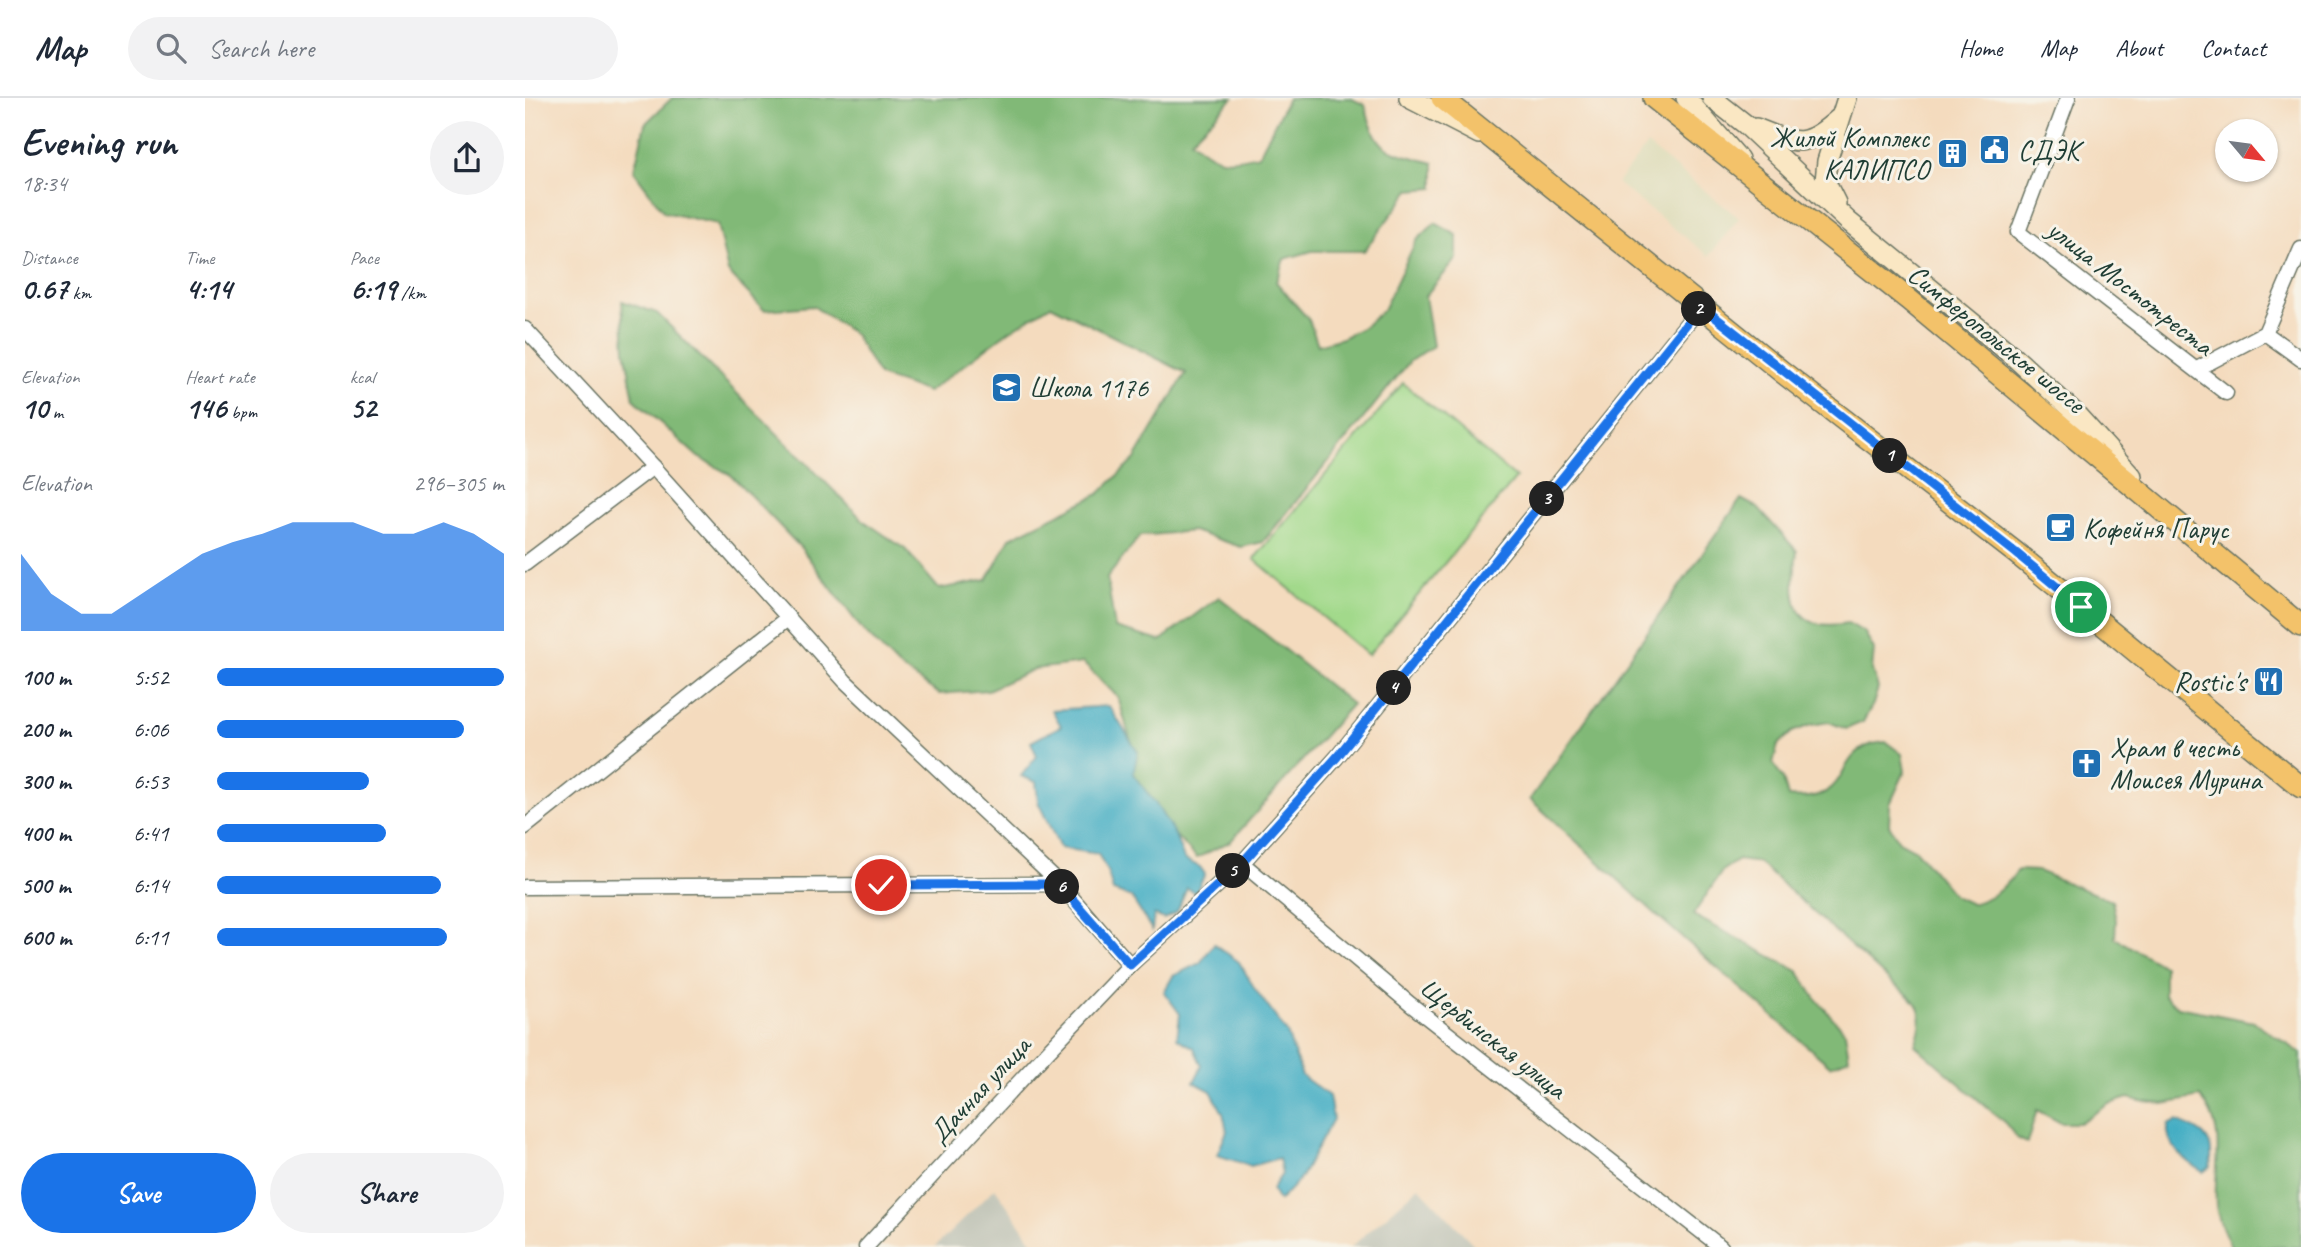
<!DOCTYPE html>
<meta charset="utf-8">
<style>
:root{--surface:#fff;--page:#f2f2f3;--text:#1f2937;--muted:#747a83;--line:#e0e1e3;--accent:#1a73e8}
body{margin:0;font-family:Caveat,sans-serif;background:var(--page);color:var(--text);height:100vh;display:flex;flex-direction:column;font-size:26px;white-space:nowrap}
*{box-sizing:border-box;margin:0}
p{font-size:23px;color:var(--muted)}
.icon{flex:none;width:38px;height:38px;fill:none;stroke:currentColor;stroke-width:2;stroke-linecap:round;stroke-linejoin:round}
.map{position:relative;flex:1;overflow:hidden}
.side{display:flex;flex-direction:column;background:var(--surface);width:525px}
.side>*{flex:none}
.needle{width:46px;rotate:119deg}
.controls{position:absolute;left:1690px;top:21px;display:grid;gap:14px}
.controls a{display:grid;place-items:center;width:63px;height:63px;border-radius:50%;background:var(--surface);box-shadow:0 2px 5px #0004;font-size:35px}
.pin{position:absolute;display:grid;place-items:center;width:60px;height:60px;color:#fff;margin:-30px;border:4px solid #fff;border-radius:50%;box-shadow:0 2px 7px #0007}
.km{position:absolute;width:35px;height:35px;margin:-18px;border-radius:50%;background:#222;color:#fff;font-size:19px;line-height:35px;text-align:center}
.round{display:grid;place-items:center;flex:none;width:74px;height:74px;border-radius:37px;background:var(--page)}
.head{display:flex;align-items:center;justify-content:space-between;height:119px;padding:0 21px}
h1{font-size:38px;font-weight:700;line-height:52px}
.stats{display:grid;grid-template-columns:repeat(3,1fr);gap:10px;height:119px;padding:7px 21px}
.stats div{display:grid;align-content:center}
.stats b{font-size:30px;font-weight:700}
.stats small{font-size:19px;font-weight:400}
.stats p{font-size:19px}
.chart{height:196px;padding:14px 21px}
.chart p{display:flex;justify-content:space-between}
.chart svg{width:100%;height:126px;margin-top:7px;fill:var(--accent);opacity:.7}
.action{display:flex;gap:14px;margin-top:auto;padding:14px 21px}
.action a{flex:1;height:80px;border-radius:42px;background:var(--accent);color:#fff;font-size:28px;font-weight:700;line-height:80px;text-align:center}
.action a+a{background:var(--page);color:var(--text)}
ul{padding:0 21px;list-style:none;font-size:23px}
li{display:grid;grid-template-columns:112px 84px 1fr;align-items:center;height:52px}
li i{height:18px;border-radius:9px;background:var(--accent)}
header{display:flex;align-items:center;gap:42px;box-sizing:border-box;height:98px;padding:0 35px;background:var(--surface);border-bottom:2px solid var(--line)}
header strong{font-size:33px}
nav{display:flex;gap:38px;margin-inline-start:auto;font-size:24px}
.search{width:490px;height:63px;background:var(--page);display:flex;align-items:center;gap:18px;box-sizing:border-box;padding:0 24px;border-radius:38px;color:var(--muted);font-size:26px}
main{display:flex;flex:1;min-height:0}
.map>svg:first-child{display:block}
</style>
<header>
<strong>Map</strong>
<div class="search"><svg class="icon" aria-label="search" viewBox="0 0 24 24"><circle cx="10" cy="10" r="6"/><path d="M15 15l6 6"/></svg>Search here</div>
<nav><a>Home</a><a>Map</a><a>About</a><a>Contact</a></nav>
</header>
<main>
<section class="side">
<div class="head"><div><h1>Evening run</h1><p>18:34</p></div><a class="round"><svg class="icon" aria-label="share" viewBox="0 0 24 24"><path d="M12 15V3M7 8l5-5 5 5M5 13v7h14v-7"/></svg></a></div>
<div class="stats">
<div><p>Distance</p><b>0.67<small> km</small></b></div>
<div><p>Time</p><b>4:14</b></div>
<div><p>Pace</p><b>6:19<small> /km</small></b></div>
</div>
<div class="stats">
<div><p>Elevation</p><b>10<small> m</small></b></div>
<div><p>Heart rate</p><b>146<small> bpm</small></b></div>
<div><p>kcal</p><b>52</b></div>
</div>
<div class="chart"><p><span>Elevation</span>296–305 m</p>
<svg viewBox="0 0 160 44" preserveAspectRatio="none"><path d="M0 44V17L10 31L20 38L30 38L40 31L50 24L60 17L70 13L80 10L90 6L100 6L110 6L120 10L130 10L140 6L150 10L160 17V44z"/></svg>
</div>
<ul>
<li><b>100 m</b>5:52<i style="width:100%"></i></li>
<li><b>200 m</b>6:06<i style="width:86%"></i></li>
<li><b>300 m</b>6:53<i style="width:53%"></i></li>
<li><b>400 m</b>6:41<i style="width:59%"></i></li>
<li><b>500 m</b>6:14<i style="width:78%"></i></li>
<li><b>600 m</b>6:11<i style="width:80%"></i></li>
</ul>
<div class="action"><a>Save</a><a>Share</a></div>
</section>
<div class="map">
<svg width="1776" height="1149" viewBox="0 0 1776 1149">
<rect width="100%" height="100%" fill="#f7f3e8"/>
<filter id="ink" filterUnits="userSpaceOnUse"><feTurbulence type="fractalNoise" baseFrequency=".0143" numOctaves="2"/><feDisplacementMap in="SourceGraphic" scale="14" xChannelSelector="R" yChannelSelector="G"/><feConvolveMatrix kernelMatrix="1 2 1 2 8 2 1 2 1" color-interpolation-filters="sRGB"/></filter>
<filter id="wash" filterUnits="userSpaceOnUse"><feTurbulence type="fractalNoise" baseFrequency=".00686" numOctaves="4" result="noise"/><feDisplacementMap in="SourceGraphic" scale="28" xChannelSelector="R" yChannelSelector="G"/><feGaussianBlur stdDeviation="1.57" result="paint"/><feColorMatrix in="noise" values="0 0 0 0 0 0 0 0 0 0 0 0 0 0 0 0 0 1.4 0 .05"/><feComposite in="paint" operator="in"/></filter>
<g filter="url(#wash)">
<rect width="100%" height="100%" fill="#f4dbbe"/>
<!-- built -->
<path fill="#dfddbb" d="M1122 47 1214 120 1184 158 1092 85Z"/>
<!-- industrial -->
<g fill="#c3c6b9">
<path d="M894 1089 951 1149H826Z"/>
<path d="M470 1090 511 1149H410Z"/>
</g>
<!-- green -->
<path fill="#a2d98b" stroke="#608b60" stroke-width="2" d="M878 285 991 380 843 557 729 461Z"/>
<!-- forest -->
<g fill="#81b977" stroke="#507b56" stroke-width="2">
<path d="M147 0H708L666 42C693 66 700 64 734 57L763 0H825L840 7C852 57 864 52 909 65V90L885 92 839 153H787L759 161 751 184 784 222 793 247 817 240 839 229 858 212 891 143 910 125 932 137V161L900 198 908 248 885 263 738 444 716 449 668 433 615 438 582 480 590 530 635 543 694 499 827 606 706 743 672 760 625 711 597 671 606 644 593 599 558 565 509 571 463 592 414 596 373 568 337 531 276 450 206 377 173 359 109 301 100 252 97 203 132 215 339 423 380 451 414 491 462 482 485 440 574 396 610 361 661 275 526 207 484 233 403 294 354 278 329 236 288 208 239 212 203 174 192 126 139 114 109 73 120 26Z"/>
<path d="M1216 401 1233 410 1272 453C1266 498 1264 536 1323 525L1340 535 1349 552 1347 572 1353 590 1348 606 1338 624 1321 631 1304 624 1286 627 1267 634 1253 647 1248 665 1258 681 1263 699C1328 705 1307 661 1345 647 1350 645 1356 645 1361 644L1377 656 1380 673 1365 706 1364 727 1374 743 1391 752 1429 798 1446 806C1468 800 1480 790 1493 772L1513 773 1587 803 1591 821 1590 840 1639 868V897L1653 909 1729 924 1776 955V1149H1706C1700 1135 1693 1124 1691 1108 1688 1068 1704 1032 1675 999L1639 1006 1620 1004 1603 1000 1584 1006 1554 1025H1536L1512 1012 1502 1045 1492 1040 1480 1025 1390 947C1403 912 1394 904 1366 884L1234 765 1213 762 1198 772 1168 817 1273 873 1291 901 1320 934 1324 960 1305 968 1134 819 1005 701Z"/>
</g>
<!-- water -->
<g fill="#45aec4" stroke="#32767c" stroke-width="2">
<path d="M584 608 613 654 608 676 631 706 650 737 659 761 675 769 680 776 670 795 662 790 652 814 639 821 629 817 627 832 606 799 588 793 583 775 573 756 535 750 513 704 511 684 496 678 512 658 506 644 536 628 527 612Z"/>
<path d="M689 846 714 864 730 891 762 935 777 978 804 998 808 1021 775 1081 754 1103 747 1091 757 1076 754 1060 726 1068 692 1057 702 1033 698 1015 686 993 669 984 677 968 669 950 652 940 655 916 639 894 648 878 675 865Z"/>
<path d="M1651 1023C1676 1033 1691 1039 1685 1069L1678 1074C1661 1064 1640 1047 1643 1027Z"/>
</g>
</g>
<g filter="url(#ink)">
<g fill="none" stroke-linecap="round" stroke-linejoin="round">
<defs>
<g id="minor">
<path d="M1543 0 1493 134 1701 295"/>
<path d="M0 231 128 369 320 583 535 786 605 867"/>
<path d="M1740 235 1776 261"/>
<path d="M1672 271 1740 235 1776 151"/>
<path d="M0 466 128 369"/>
<path d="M0 729 262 521"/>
<path d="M717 765 885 906 1196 1149"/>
<path d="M0 789 535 786"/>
<path d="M341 1149 522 954 605 867 717 765 812 659 1176 208"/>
</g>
<g id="secondary">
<path d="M884 0 954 36"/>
<path d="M1161 0 1214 61"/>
<path d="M1187 0 1220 26 1323 123 1488 258 1548 313 1607 378"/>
<path d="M1231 30C1271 46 1280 51 1313 21"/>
<path d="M1311 105 1300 83 1302 63 1322 0"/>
</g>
<g id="primary">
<path d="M917 0 1256 273 1491 455 1776 689"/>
<path d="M1129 0 1383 201 1776 528"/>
</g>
</defs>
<!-- minor casing -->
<use href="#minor" stroke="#6a7464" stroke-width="17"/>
<!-- secondary casing -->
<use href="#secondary" stroke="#6a7464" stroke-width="22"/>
<!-- primary casing -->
<use href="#primary" stroke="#6a7464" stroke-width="24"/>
<!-- minor -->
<use href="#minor" stroke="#fff" stroke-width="14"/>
<!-- secondary -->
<use href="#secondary" stroke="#fae7c3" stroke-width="19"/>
<!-- primary -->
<use href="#primary" stroke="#f3c26a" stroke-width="21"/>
</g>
</g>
<g fill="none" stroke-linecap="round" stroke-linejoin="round" filter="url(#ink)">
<defs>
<path id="route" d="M356 787 534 786 605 867 717 765 812 659 1176 208 1491 455 1556 509"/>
</defs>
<!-- route casing -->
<use href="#route" stroke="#fff" stroke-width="14"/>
<!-- route -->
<use href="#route" stroke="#1a73e8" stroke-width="9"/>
</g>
<!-- icons -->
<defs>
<symbol id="civic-square" viewBox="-11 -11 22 22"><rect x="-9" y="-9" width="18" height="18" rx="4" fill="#1f6fb2" stroke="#f7f3e8"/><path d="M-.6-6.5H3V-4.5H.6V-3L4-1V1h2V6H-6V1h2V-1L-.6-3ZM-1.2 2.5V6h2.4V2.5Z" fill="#fff"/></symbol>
<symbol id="building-square" viewBox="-11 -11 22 22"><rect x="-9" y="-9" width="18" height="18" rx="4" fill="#1f6fb2" stroke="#f7f3e8"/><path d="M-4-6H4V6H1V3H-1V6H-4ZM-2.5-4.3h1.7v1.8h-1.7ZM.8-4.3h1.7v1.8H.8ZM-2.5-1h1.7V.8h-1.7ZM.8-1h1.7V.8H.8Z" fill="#fff"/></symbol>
<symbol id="school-square" viewBox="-11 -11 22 22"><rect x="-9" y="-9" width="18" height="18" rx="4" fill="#1f6fb2" stroke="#f7f3e8"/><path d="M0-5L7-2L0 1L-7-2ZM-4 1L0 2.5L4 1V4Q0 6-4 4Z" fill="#fff"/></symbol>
<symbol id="cafe-square" viewBox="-11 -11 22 22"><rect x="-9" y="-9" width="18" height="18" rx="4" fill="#1f6fb2" stroke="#f7f3e8"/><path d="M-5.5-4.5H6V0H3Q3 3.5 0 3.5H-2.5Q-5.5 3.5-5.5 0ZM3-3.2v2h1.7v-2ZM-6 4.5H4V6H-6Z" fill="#fff"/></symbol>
<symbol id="restaurant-square" viewBox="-11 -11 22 22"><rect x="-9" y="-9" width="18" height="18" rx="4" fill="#1f6fb2" stroke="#f7f3e8"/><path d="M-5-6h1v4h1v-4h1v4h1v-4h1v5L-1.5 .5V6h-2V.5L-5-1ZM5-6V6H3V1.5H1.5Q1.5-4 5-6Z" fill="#fff"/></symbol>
<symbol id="church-square" viewBox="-11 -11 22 22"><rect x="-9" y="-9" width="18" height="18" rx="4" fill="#1f6fb2" stroke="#f7f3e8"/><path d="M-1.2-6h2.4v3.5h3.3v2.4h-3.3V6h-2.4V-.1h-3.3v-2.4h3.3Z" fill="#fff"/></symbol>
</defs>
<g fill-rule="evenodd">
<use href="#civic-square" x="1452" y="34" width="35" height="35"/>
<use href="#building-square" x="1410" y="38" width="35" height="35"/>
<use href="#school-square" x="464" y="272" width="35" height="35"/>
<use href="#cafe-square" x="1518" y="412" width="35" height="35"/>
<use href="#restaurant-square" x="1726" y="566" width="35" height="35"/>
<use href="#church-square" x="1544" y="648" width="35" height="35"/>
</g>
<g text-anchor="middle" stroke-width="6" stroke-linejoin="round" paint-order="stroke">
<!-- poi labels -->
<g font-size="28" fill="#1f3d34" stroke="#f7f3e8" text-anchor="start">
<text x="1404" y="49" text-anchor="end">Жилой Комплекс<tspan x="1404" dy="32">КАЛИПСО</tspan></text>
<text x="1493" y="62">СДЭК</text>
<text x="504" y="299">Школа 1176</text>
<text x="1558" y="440">Кофейня Парус</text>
<text x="1721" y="593" text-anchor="end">Rostic's</text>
<text x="1585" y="659">Храм в честь<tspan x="1585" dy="32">Моисея Мурина</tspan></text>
</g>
<!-- street labels -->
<g font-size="28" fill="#1f3d34" stroke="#f7f3e8">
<text transform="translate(1606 189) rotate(38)" y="10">улица Мостотреста</text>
<text transform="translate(1472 240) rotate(39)" y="10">Симферопольское шоссе</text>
<text transform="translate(969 940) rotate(38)" y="10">Щербинская улица</text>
<text transform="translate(454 991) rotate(-47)" y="10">Дачная улица</text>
</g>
</g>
</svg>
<div class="controls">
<a><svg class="needle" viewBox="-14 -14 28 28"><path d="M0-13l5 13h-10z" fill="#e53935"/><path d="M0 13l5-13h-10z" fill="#747a83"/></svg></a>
</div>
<div class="pin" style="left:1556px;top:509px;background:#1e9e55"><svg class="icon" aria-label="arrive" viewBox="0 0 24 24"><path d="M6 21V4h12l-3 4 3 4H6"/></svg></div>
<div class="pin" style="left:356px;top:787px;background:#d93025"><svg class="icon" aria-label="check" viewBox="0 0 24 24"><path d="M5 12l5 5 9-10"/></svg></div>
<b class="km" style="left:1365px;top:358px">1</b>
<b class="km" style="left:1174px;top:211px">2</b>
<b class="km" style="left:1022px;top:401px">3</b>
<b class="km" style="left:869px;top:590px">4</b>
<b class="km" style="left:708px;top:773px">5</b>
<b class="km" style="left:537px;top:789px">6</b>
</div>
</main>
